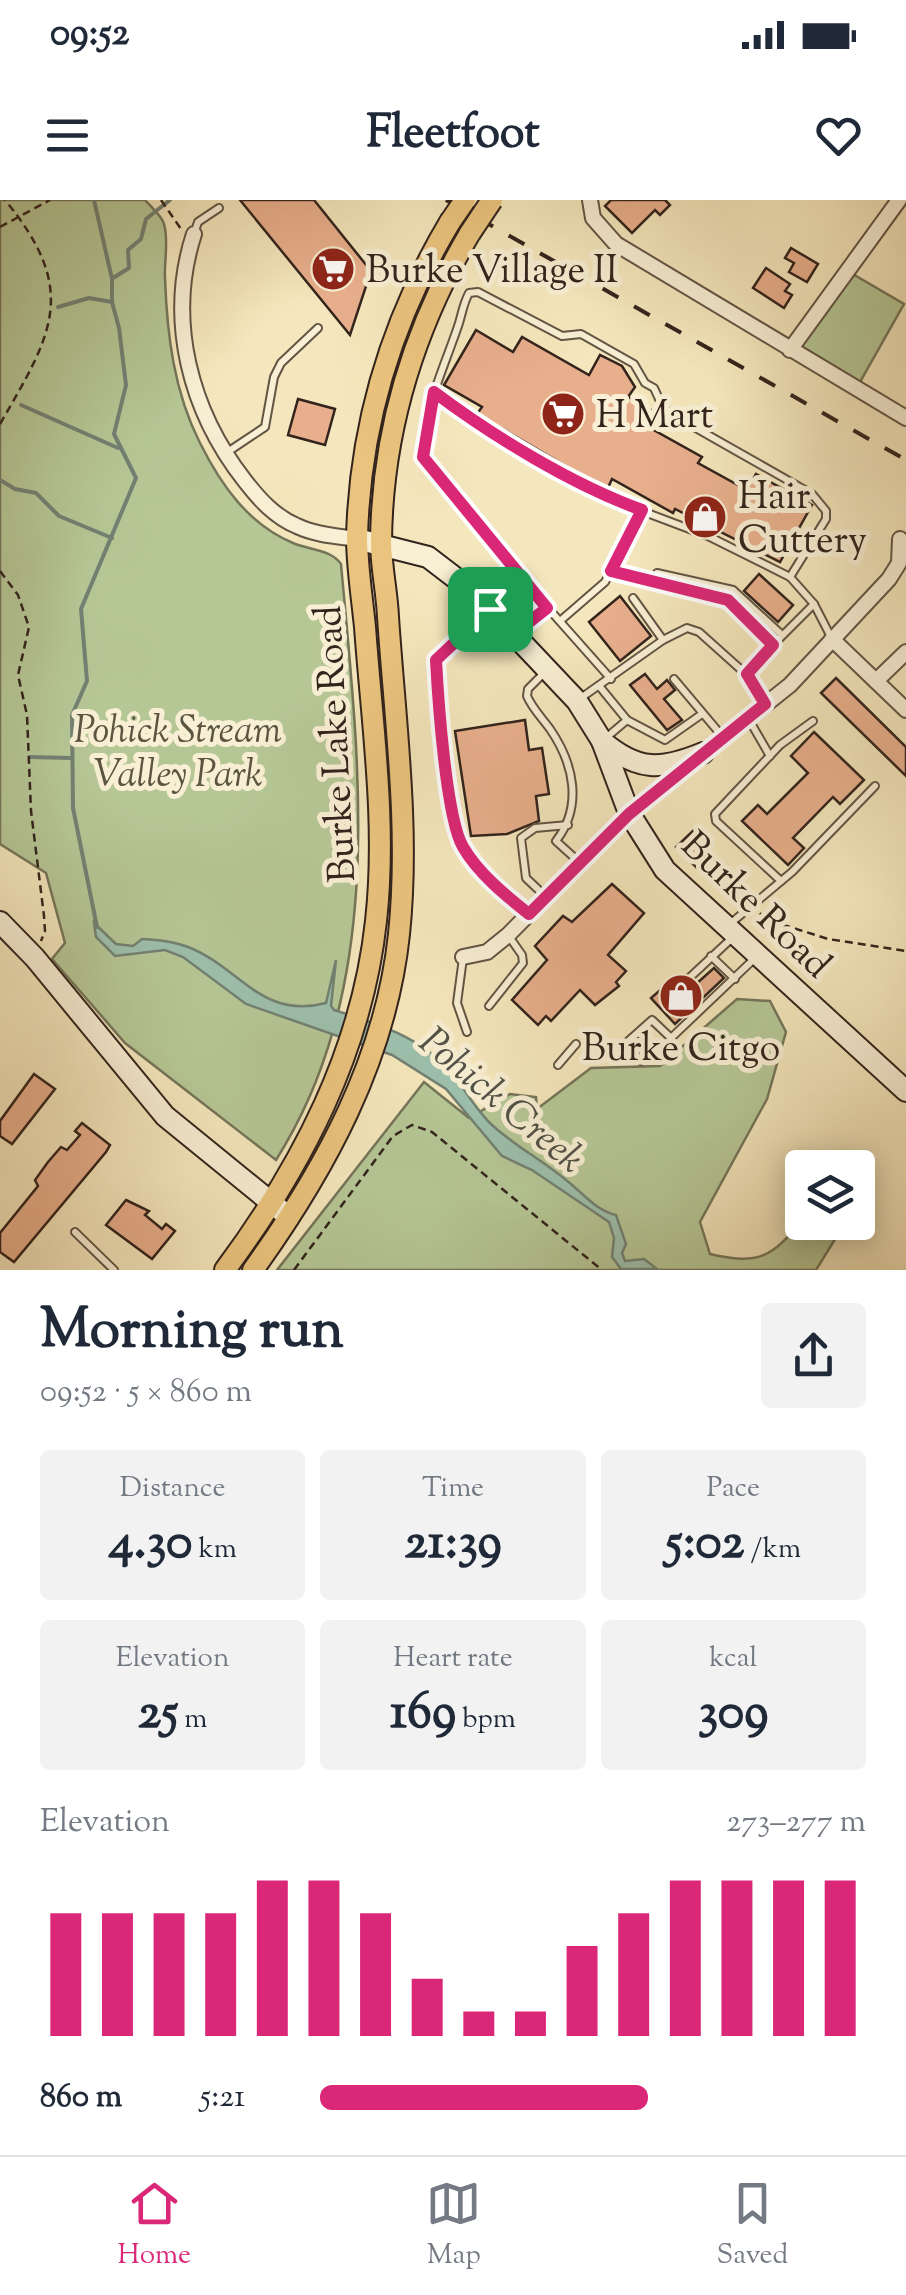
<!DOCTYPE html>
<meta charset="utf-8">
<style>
:root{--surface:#fff;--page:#f2f2f3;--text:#1f2937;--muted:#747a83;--line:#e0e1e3;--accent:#db2777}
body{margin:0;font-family:"Sorts Mill Goudy",serif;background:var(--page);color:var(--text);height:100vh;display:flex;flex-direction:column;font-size:38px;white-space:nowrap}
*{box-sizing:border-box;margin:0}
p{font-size:32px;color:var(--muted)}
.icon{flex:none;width:55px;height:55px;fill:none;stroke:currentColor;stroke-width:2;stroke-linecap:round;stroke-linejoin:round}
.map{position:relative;height:1070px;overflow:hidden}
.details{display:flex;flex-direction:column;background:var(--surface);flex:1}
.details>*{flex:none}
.fabs{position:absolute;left:785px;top:950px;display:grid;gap:20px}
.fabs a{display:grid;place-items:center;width:90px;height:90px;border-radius:10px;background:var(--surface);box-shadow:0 5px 25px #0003;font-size:50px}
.pin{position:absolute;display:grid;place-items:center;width:85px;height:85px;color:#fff;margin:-42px;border-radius:20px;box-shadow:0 5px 15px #0006}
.round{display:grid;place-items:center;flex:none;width:105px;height:105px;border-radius:10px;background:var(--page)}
.overview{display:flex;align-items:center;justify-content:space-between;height:170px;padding:0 40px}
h1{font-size:55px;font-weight:700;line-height:75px}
.figures{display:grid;grid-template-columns:repeat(3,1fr);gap:15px;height:170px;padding:10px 40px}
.figures div{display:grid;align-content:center;border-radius:10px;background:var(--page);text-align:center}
.figures b{font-size:50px;font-weight:700}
.figures small{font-size:28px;font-weight:400}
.figures p{font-size:28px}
.chart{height:280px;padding:20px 40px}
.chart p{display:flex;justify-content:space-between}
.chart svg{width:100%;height:180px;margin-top:10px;stroke:var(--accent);stroke-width:6}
ul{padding:0 40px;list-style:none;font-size:32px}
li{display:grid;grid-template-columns:160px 120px 1fr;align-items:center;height:75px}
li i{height:25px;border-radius:12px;background:var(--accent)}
.status{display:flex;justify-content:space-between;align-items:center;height:70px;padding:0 50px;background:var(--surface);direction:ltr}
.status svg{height:28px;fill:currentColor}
header{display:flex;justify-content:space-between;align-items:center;height:130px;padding:0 40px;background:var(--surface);font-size:45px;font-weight:700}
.dock{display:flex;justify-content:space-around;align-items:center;height:140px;border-top:2px solid var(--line);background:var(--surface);font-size:28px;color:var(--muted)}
.dock a{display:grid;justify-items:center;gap:5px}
.dock .current{color:var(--accent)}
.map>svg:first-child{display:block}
</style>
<div class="status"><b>09:52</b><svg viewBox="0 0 49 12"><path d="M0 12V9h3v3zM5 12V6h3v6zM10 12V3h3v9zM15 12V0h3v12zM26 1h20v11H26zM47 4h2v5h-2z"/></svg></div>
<header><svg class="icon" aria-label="menu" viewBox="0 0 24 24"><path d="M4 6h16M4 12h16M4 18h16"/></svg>Fleetfoot<svg class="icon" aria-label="heart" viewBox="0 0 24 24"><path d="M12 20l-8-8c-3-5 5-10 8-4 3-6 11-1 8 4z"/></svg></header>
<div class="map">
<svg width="906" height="1070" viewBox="0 0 906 1070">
<rect width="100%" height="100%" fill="#f5e7bd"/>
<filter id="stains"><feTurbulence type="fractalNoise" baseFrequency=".002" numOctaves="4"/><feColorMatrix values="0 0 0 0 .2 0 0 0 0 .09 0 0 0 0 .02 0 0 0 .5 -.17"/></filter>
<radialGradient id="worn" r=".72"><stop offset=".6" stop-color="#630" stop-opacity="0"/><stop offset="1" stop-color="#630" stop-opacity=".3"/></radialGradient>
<!-- green -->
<g fill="#b6c796" stroke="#747559" stroke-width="2.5">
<path d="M0 0H145C151 7 162 16 164 24 169 40 164 62 165 78 167 135 174 192 200 243 221 285 248 324 293 343 309 350 330 349 341 364 359 563 388 783 276 960L125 843 52 759 65 743 46 673 0 644Z"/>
<path d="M851 73 904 104 860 182 797 145Z"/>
<path d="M737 799 770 801 786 832 767 899 700 1022 710 1054C758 1065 772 1058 802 1020L845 1023 816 1070H277L424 882 469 918 510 894 536 897 537 909 591 868 660 866Z"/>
</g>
<!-- water -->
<path fill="#9dc0ad" stroke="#728173" stroke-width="2.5" d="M94 723 116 744 133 746 142 739C157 740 173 741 188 747 240 767 261 820 326 803L336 760 331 806 334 810C375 823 419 836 449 870 464 887 475 909 492 925 515 946 542 960 566 980 583 993 595 1010 616 1015L626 1044 622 1053 625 1061 644 1059 657 1069H621L612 1057 614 1038 609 1022 532 970 502 956 446 889 392 855 246 804 183 757 165 750 115 756 96 737Z"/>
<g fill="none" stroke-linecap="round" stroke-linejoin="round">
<!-- stream -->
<g stroke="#728173" stroke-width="4">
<path d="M94 0 112 79V102L119 128 126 185 114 234 136 278 81 409 87 481 72 515 73 608 97 727"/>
<path d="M113 78 129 68 128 50 141 39 146 19 170 0"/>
<path d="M58 107 89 98 112 102"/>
<path d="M21 205 118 248"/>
<path d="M0 280 15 289 36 293 59 316 112 338"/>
<path d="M30 557 70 558"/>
</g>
</g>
<!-- building -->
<g fill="#e8af8c" stroke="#32231c" stroke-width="2.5">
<path d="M240 0H314L371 71 350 135Z"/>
<path d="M611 0H665L670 5 660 15 655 10 632 33 605 6Z"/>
<path d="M791 48 818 64 807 82 789 72 794 63 785 58Z"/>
<path d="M766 68 790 84 785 91 792 95 784 108 753 88Z"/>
<path d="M476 130 513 152 522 137 589 175 600 155 622 166 635 187 628 197 651 210 643 224 702 257 698 263 747 290 756 274 812 305 780 362 675 309 673 313 612 279 607 290 477 214 482 207 444 185Z"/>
<path d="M298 199 335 209 325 245 288 235Z"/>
<path d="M759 374 793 405 778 422 744 391Z"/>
<path d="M620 396 651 436 620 461 589 422Z"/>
<path d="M645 474 657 489 667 480 675 490 664 499 682 520 667 530 630 485Z"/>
<path d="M836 478 906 547V576L821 493Z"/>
<path d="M525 520 529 550 542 548 549 594 536 596 539 621 507 634 471 636 455 531Z"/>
<path d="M814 532 864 580 840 604 833 597 793 638 804 648 788 665 742 621 758 605 767 614 808 573 791 556Z"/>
<path d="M695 629 707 640 703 645 715 657 701 672 676 647Z"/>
<path d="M612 684 644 713 608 755 626 771 616 782 619 786 595 805 580 790 551 821 546 816 538 825 512 800 547 760 535 746 563 716 572 722Z"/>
<path d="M714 768 724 778 675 824 651 798 673 779 686 793Z"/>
<path d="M34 874 55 889 12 944 0 936V921Z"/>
<path d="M82 923 110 945 106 952 14 1062 0 1052V1033L38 986 35 980 48 962 61 947 67 950 80 935 75 931Z"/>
<path d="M126 1000 149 1011 145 1015 162 1029 166 1024 175 1031 152 1059 106 1025Z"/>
</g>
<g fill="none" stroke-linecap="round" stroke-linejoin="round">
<defs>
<g id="lane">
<path d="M194 34 198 22 219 8"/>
<path d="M435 192 496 236 610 299 708 336 790 377 814 404 832 439"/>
<path d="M226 253 265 227 274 177 281 163 318 128"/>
<path d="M611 371 728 401 773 445 814 404"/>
<path d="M657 373 733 390 782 435"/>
<path d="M633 398 663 440"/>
<path d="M486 413 437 456C433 483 450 626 463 647 478 673 505 694 528 713"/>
<path d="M560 421 605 382 642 311"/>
<path d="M517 432 547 408"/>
<path d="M545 472 528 489 527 496C532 508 542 518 550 529 574 564 583 606 556 641L578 661"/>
<path d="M611 479 524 381 423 257C422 213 443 170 457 129 462 116 462 106 469 93L478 92 562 136 581 134 634 164 645 183 654 188 664 210 812 294 826 311V319L790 377"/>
<path d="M674 479 722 536"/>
<path d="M600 487 627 520 665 540 702 514"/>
<path d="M578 500 663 440 687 428 699 432 747 475"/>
<path d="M765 504 747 475 773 445"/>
<path d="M748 518 770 556"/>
<path d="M607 537 627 520"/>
<path d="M781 681 716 621 715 614 780 545 813 521"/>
<path d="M545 696 526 678 521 638 535 628 568 625"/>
<path d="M731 723 792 672 875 586"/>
<path d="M711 756 735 779"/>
<path d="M463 758 457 803 467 832"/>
<path d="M686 781 731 739"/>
<path d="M489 806 523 763 522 755 508 735"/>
<path d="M641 861 625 844 652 820 671 838 754 759"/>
<path d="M558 865 576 844"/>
<path d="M75 1032 114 1070"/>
</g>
<g id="street">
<path d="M590 0 593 18 616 44 906 218"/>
<path d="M194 34C166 120 190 211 245 281 259 299 275 317 297 326 316 335 337 336 357 339"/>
<path d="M790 150 899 0"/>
<path d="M832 439 906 510"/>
<path d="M876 481 906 452"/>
<path d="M463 757 487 752 508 735 629 613 790 485 889 379 899 363 900 339"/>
</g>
<g id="secondary">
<path d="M357 339 428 357 475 393 577 501 602 541 629 613 665 670 906 891"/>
<path d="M602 541C638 572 662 570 703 553"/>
<path d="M0 722 35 758 165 916 289 1017"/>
</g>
<g id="primary">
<path d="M225 1070C302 966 362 851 376 721 387 624 372 524 365 427 362 397 357 366 357 337 360 223 392 119 450 22"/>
<path d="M253 1070C325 970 386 859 399 734 410 630 395 521 388 417 387 392 381 367 381 342 382 231 414 128 470 33"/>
</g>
</defs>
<!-- lane casing -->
<use href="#lane" stroke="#635444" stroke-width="10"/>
<!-- street casing -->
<use href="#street" stroke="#635444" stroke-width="18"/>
<!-- secondary casing -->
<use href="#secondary" stroke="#32231c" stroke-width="24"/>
<!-- primary casing -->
<use href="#primary" stroke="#32231c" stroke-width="24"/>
<!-- path -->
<g stroke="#32231c" stroke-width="2.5" stroke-dasharray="8 5" stroke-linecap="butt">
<path d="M161 0 181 29"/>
<path d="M0 27 50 0"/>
<path d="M0 224C52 134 80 91 5 0"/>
<path d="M0 371 18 395 29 427 18 475 27 515 31 611 44 716 45 731 41 741"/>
<path d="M760 713 765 719 828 739 906 751"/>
<path d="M294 1070 393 936 412 925 432 932 602 1070"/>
</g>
<!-- lane -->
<use href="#lane" stroke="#f8efd4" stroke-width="6"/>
<!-- street -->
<use href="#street" stroke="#f8efd4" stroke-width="14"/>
<!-- secondary -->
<use href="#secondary" stroke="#f8efd4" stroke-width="20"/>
<!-- primary -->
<use href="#primary" stroke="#eac47e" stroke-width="20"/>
<!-- rail -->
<path stroke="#32231c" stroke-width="4" stroke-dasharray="18 18" stroke-linecap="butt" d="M446 0 906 260"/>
<defs>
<g id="primary-bridge">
<path d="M450 22 465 0"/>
<path d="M470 33 492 0"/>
</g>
</defs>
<!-- primary-bridge casing -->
<use href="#primary-bridge" stroke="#32231c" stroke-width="24" stroke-linecap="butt"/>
<!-- primary-bridge -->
<use href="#primary-bridge" stroke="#eac47e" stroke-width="20"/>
</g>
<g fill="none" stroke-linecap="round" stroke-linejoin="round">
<defs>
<path id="route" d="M434 192C494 237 573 285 642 310L611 371 728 400 773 445 747 474 765 504 629 614 529 714C505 695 478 673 463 647 446 618 438 498 436 460L490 409 514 434 547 408 423 257Z"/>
</defs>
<!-- route casing -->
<use href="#route" stroke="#fff" stroke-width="20"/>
<!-- route -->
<use href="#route" stroke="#db2777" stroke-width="12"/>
</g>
<!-- icons -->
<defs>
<symbol id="supermarket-disc" viewBox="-11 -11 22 22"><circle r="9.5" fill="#8f2418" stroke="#f8efd4"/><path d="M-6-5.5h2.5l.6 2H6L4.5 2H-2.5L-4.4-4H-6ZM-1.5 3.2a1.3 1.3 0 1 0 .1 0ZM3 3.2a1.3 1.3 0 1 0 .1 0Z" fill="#fff"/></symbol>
<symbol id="shop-disc" viewBox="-11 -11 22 22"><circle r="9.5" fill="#8f2418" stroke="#f8efd4"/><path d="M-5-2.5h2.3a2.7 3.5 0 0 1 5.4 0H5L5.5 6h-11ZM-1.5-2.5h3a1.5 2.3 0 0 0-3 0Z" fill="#fff"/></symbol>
</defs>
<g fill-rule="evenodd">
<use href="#supermarket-disc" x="308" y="44" width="50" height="50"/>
<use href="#supermarket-disc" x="538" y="189" width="50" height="50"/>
<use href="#shop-disc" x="680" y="292" width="50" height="50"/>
<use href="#shop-disc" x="656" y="771" width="50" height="50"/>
</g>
<g text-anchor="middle" stroke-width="10" stroke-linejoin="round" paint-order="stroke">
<!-- poi labels -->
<g font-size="38" fill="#32231c" stroke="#f8efd4" text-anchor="start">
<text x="366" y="82">Burke Village II</text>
<text x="596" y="227">H Mart</text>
<text x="738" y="308">Hair<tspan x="738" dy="44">Cuttery</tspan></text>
<text x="681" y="860" text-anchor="middle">Burke Citgo</text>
</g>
<!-- park labels -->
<g font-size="38" font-style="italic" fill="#5a5441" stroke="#f8efd4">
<text x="178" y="542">Pohick Stream<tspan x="178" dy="44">Valley Park</tspan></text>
</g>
<!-- street labels -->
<g font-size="38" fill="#32231c" stroke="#f8efd4">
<text transform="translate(334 544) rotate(-93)" y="13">Burke Lake Road</text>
<text transform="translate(757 704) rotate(44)" y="13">Burke Road</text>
</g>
<!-- water labels -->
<g font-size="40" font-style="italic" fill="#525248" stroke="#f8efd4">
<text transform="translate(503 899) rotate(40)" y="14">Pohick Creek</text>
</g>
</g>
<rect width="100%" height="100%" filter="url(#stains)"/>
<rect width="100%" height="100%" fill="url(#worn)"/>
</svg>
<div class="fabs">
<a><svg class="icon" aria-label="layers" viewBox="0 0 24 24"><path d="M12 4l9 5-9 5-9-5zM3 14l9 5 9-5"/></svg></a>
</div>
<div class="pin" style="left:490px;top:409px;background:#1e9e55"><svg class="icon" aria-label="arrive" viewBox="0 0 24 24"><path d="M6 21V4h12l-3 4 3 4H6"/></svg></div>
</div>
<section class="details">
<div class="overview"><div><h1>Morning run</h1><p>09:52 · 5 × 860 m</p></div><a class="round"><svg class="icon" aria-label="share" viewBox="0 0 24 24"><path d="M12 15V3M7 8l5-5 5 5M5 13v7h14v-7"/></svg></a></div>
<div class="figures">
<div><p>Distance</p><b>4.30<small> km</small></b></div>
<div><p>Time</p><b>21:39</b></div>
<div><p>Pace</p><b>5:02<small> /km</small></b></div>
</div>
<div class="figures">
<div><p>Elevation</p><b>25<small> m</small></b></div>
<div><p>Heart rate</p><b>169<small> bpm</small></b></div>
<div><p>kcal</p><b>309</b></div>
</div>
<div class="chart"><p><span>Elevation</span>273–277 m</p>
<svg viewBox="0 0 160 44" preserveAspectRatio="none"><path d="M5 44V14M15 44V14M25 44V14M35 44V14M45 44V6M55 44V6M65 44V14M75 44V30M85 44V38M95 44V38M105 44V22M115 44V14M125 44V6M135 44V6M145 44V6M155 44V6"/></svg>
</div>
<ul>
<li><b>860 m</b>5:21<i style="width:60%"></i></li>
</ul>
</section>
<nav class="dock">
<a class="current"><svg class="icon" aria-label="home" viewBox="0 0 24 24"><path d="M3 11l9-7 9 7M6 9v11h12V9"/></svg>Home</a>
<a><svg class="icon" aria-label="map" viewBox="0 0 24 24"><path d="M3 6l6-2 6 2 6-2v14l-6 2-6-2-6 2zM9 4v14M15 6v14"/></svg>Map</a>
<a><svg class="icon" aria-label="saved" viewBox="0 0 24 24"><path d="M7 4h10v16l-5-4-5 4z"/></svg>Saved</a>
</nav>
